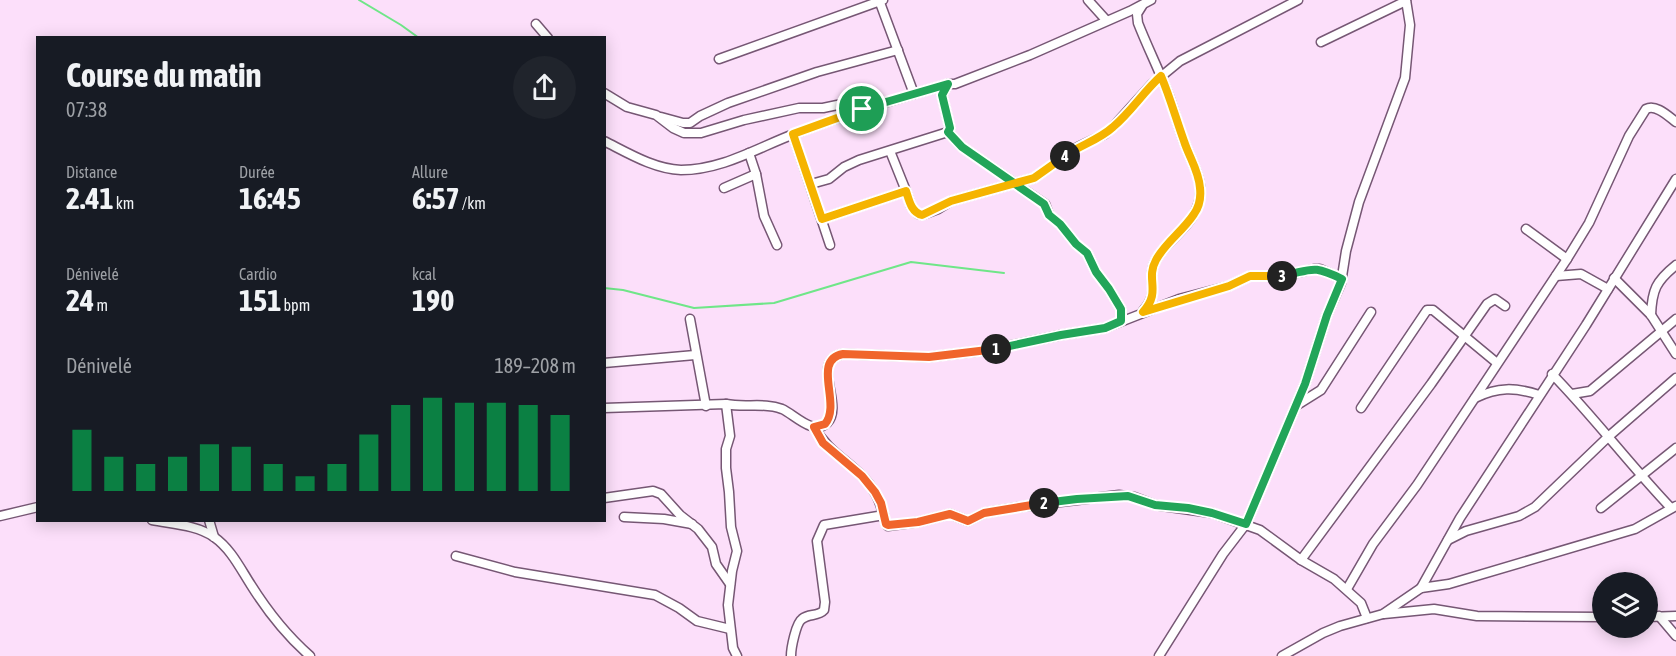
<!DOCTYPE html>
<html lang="fr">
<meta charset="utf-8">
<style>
:root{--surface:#171b24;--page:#20242c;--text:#f1f3f6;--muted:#9ea1a6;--accent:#0b8043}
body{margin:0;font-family:"Asap Condensed",sans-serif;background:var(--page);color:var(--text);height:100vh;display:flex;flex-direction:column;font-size:22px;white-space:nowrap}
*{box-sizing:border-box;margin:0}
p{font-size:20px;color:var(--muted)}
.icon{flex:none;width:33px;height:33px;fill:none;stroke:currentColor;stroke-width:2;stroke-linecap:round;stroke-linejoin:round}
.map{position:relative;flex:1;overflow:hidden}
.panel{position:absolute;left:36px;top:36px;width:570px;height:486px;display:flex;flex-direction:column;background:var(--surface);border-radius:0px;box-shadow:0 3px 15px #0003}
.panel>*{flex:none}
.tools{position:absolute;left:1592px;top:572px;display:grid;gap:12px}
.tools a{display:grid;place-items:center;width:66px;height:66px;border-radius:50%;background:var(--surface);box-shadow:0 3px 15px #0003;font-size:30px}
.pin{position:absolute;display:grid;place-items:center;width:51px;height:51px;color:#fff;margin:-26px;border:3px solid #fff;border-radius:50%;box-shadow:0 2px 6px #0007}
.km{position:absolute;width:30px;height:30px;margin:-15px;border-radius:50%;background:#222;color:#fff;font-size:16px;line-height:30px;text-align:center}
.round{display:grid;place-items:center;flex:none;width:63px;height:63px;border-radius:32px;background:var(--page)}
.headline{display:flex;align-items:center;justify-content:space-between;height:102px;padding:0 30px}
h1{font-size:33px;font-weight:700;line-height:45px}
.stats{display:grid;grid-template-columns:repeat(3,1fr);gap:9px;height:102px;padding:6px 30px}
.stats div{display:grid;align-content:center}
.stats b{font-size:30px;font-weight:700}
.stats small{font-size:16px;font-weight:400}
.stats p{font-size:16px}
.chart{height:168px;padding:12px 30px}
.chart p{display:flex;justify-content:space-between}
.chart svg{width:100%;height:108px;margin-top:6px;stroke:var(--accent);stroke-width:6}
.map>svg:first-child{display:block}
</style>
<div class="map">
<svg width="1676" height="656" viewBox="0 0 1676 656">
<rect width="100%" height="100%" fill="#fcdffa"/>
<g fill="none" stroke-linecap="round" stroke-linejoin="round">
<!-- stream -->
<g stroke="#6fe688" stroke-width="2">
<path d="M359 0 401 25 419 38"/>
<path d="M604 288 623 290 694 308 774 303 911 262 1004 273"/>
</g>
<defs>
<g id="minor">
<path d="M879 0 914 94"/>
<path d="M1088 0 1106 20"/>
<path d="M1142 6 1137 14 1138 23C1147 46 1158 68 1167 91 1174 108 1178 127 1185 144 1192 163 1206 184 1198 205 1191 227 1167 240 1156 260 1145 279 1162 290 1143 311"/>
<path d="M536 24 548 38"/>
<path d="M1321 42 1406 1"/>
<path d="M719 59 883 0"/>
<path d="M604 93 627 107 656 115 673 128 684 133H701L744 120 799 108H823L842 104 858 105 862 109"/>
<path d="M661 117 683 123H690L700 116 728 103 817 72 898 50"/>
<path d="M948 132 962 147 1045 204 1049 215 1060 224 1076 244 1087 253 1096 272 1109 289 1121 309V321"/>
<path d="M793 134 830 245"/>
<path d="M604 141C628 153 654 169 681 170 722 170 757 148 794 134 845 114 896 99 948 84H955L1030 55 1130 11 1151 0"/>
<path d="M890 151 906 191"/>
<path d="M749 153 756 174 764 216 777 245"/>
<path d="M811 184 829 179 844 167 859 160 948 132 950 128 942 95 948 84"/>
<path d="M724 188 756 174"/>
<path d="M822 219 906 191 911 206 918 214 922 215 938 209 951 201 1034 178 1078 147 1105 134 1114 126 1152 84 1180 61 1298 0"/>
<path d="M1526 229 1567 259"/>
<path d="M1556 276 1581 274 1608 289"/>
<path d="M1614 278 1651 315 1676 354"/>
<path d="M1651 315C1652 290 1656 281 1676 265"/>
<path d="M690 319 706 406"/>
<path d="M604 363 695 355"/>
<path d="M1552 374C1594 417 1630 465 1671 508"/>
<path d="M1572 394 1590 391 1676 319"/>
<path d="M1475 398C1498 387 1515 387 1539 395"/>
<path d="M726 404 730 436 726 449V468L729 492 731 527 737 551 732 571 728 605 733 648 737 656"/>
<path d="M1297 405 1321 390 1371 312"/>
<path d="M604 408 726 404C745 408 764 402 782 409 794 414 813 436 827 423 845 405 809 361 843 354L929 357 989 350 1061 335 1105 328 1179 299 1229 286 1250 276H1284L1314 269H1320L1342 279"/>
<path d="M1361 408 1427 310H1433L1497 363"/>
<path d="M814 427C830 456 860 466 875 493 881 503 883 513 886 524L888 526 918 522 950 514 968 521 984 513 1019 507 1119 495 1134 497 1155 505 1212 513 1260 530 1301 560 1334 579 1361 603 1367 618"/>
<path d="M604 498 653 491 661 494 680 515 698 529 712 547 716 564 730 584"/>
<path d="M1601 508 1676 448"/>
<path d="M0 516 38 507"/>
<path d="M624 517 664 519 692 524"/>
<path d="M152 520C172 524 197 525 214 537 231 549 240 568 251 585 268 612 286 635 310 656"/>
<path d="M209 520 214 537"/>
<path d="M1448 540 1466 531 1519 516 1535 507 1608 437 1676 378"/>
<path d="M456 556 515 572 655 595 679 608 697 621 730 629"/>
<path d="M1301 560 1431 384 1487 304 1495 299 1505 306"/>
<path d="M1421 588 1460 518 1586 325 1676 179"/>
<path d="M1347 589 1373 544 1417 485 1567 259 1589 223 1629 136 1646 109C1656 104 1668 116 1676 122"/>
<path d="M1384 614 1434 609 1477 616 1602 617"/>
<path d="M1659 616 1676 636"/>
<path d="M1647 617 1676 616"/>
<path d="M791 656C791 648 796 623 802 619 809 613 818 617 824 610L825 602 817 541 824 525 884 515"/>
<path d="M1159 656 1223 554 1246 524 1305 384 1327 315 1341 283 1346 251 1359 202 1405 78 1410 25 1406 0"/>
<path d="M1282 656 1323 633 1340 626 1383 614 1421 588 1449 584 1635 529 1676 506"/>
</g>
</defs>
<!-- minor casing -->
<use href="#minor" stroke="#765774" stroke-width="11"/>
<!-- minor -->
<use href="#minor" stroke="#fff" stroke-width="8"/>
</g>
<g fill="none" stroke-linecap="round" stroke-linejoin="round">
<defs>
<path id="split-1" d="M862 109 948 84 942 95 950 128 948 132 962 147 1044 204 1049 215 1060 224 1076 244 1087 253 1096 272 1109 289 1121 309V321L1105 328 1061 335 996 349"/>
<path id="split-2" d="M996 349 929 357 843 354C811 360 842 404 825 424L814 427 823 443 862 476 875 492 881 503 886 524 888 525 918 522 950 514 968 521 984 513 1044 503"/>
<path id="split-3" d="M1044 503 1077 499 1128 496 1155 505 1188 508 1212 513 1246 524 1305 384 1327 315 1342 279C1311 264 1313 270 1282 276"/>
<path id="split-4" d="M1065 156C1080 145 1099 140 1113 127 1131 112 1144 91 1161 76 1170 97 1176 119 1184 141 1189 157 1199 171 1200 188 1201 197 1199 207 1194 214 1183 231 1165 243 1156 260 1145 280 1162 291 1143 312L1229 286 1250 276H1282"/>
<path id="split-5" d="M862 109 793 134 822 219 906 191C909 200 911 212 922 215L951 201 1034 178 1065 156"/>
</defs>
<!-- split-1 casing -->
<use href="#split-1" stroke="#fff" stroke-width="12"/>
<!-- split-2 casing -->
<use href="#split-2" stroke="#fff" stroke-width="12"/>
<!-- split-3 casing -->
<use href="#split-3" stroke="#fff" stroke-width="12"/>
<!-- split-4 casing -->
<use href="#split-4" stroke="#fff" stroke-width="12"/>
<!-- split-5 casing -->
<use href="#split-5" stroke="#fff" stroke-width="12"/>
<!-- split-1 -->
<use href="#split-1" stroke="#22a559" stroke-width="8"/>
<!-- split-2 -->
<use href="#split-2" stroke="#f0652b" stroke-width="8"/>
<!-- split-3 -->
<use href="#split-3" stroke="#22a559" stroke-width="8"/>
<!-- split-4 -->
<use href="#split-4" stroke="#f5b400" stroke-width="8"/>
<!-- split-5 -->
<use href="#split-5" stroke="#f5b400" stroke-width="8"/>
</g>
</svg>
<div class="tools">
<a><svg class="icon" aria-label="layers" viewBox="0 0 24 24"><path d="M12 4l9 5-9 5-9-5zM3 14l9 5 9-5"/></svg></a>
</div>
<div class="pin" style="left:862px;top:109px;background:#1e9e55"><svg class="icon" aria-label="arrive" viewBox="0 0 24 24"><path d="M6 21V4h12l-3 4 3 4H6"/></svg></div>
<b class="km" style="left:996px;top:349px">1</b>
<b class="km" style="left:1044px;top:503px">2</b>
<b class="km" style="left:1282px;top:276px">3</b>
<b class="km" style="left:1065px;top:156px">4</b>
<section class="panel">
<div class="headline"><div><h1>Course du matin</h1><p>07:38</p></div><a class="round"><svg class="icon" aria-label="share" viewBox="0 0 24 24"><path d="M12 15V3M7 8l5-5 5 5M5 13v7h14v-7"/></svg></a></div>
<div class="stats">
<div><p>Distance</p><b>2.41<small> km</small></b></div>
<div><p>Durée</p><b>16:45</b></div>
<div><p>Allure</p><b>6:57<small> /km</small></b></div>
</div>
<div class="stats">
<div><p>Dénivelé</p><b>24<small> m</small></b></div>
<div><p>Cardio</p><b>151<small> bpm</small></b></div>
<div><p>kcal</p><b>190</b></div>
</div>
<div class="chart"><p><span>Dénivelé</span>189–208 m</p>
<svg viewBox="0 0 160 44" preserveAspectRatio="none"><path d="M5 44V19M15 44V30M25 44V33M35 44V30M45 44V25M55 44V26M65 44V33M75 44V38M85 44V33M95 44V21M105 44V9M115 44V6M125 44V8M135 44V8M145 44V9M155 44V13"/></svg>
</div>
</section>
</div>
